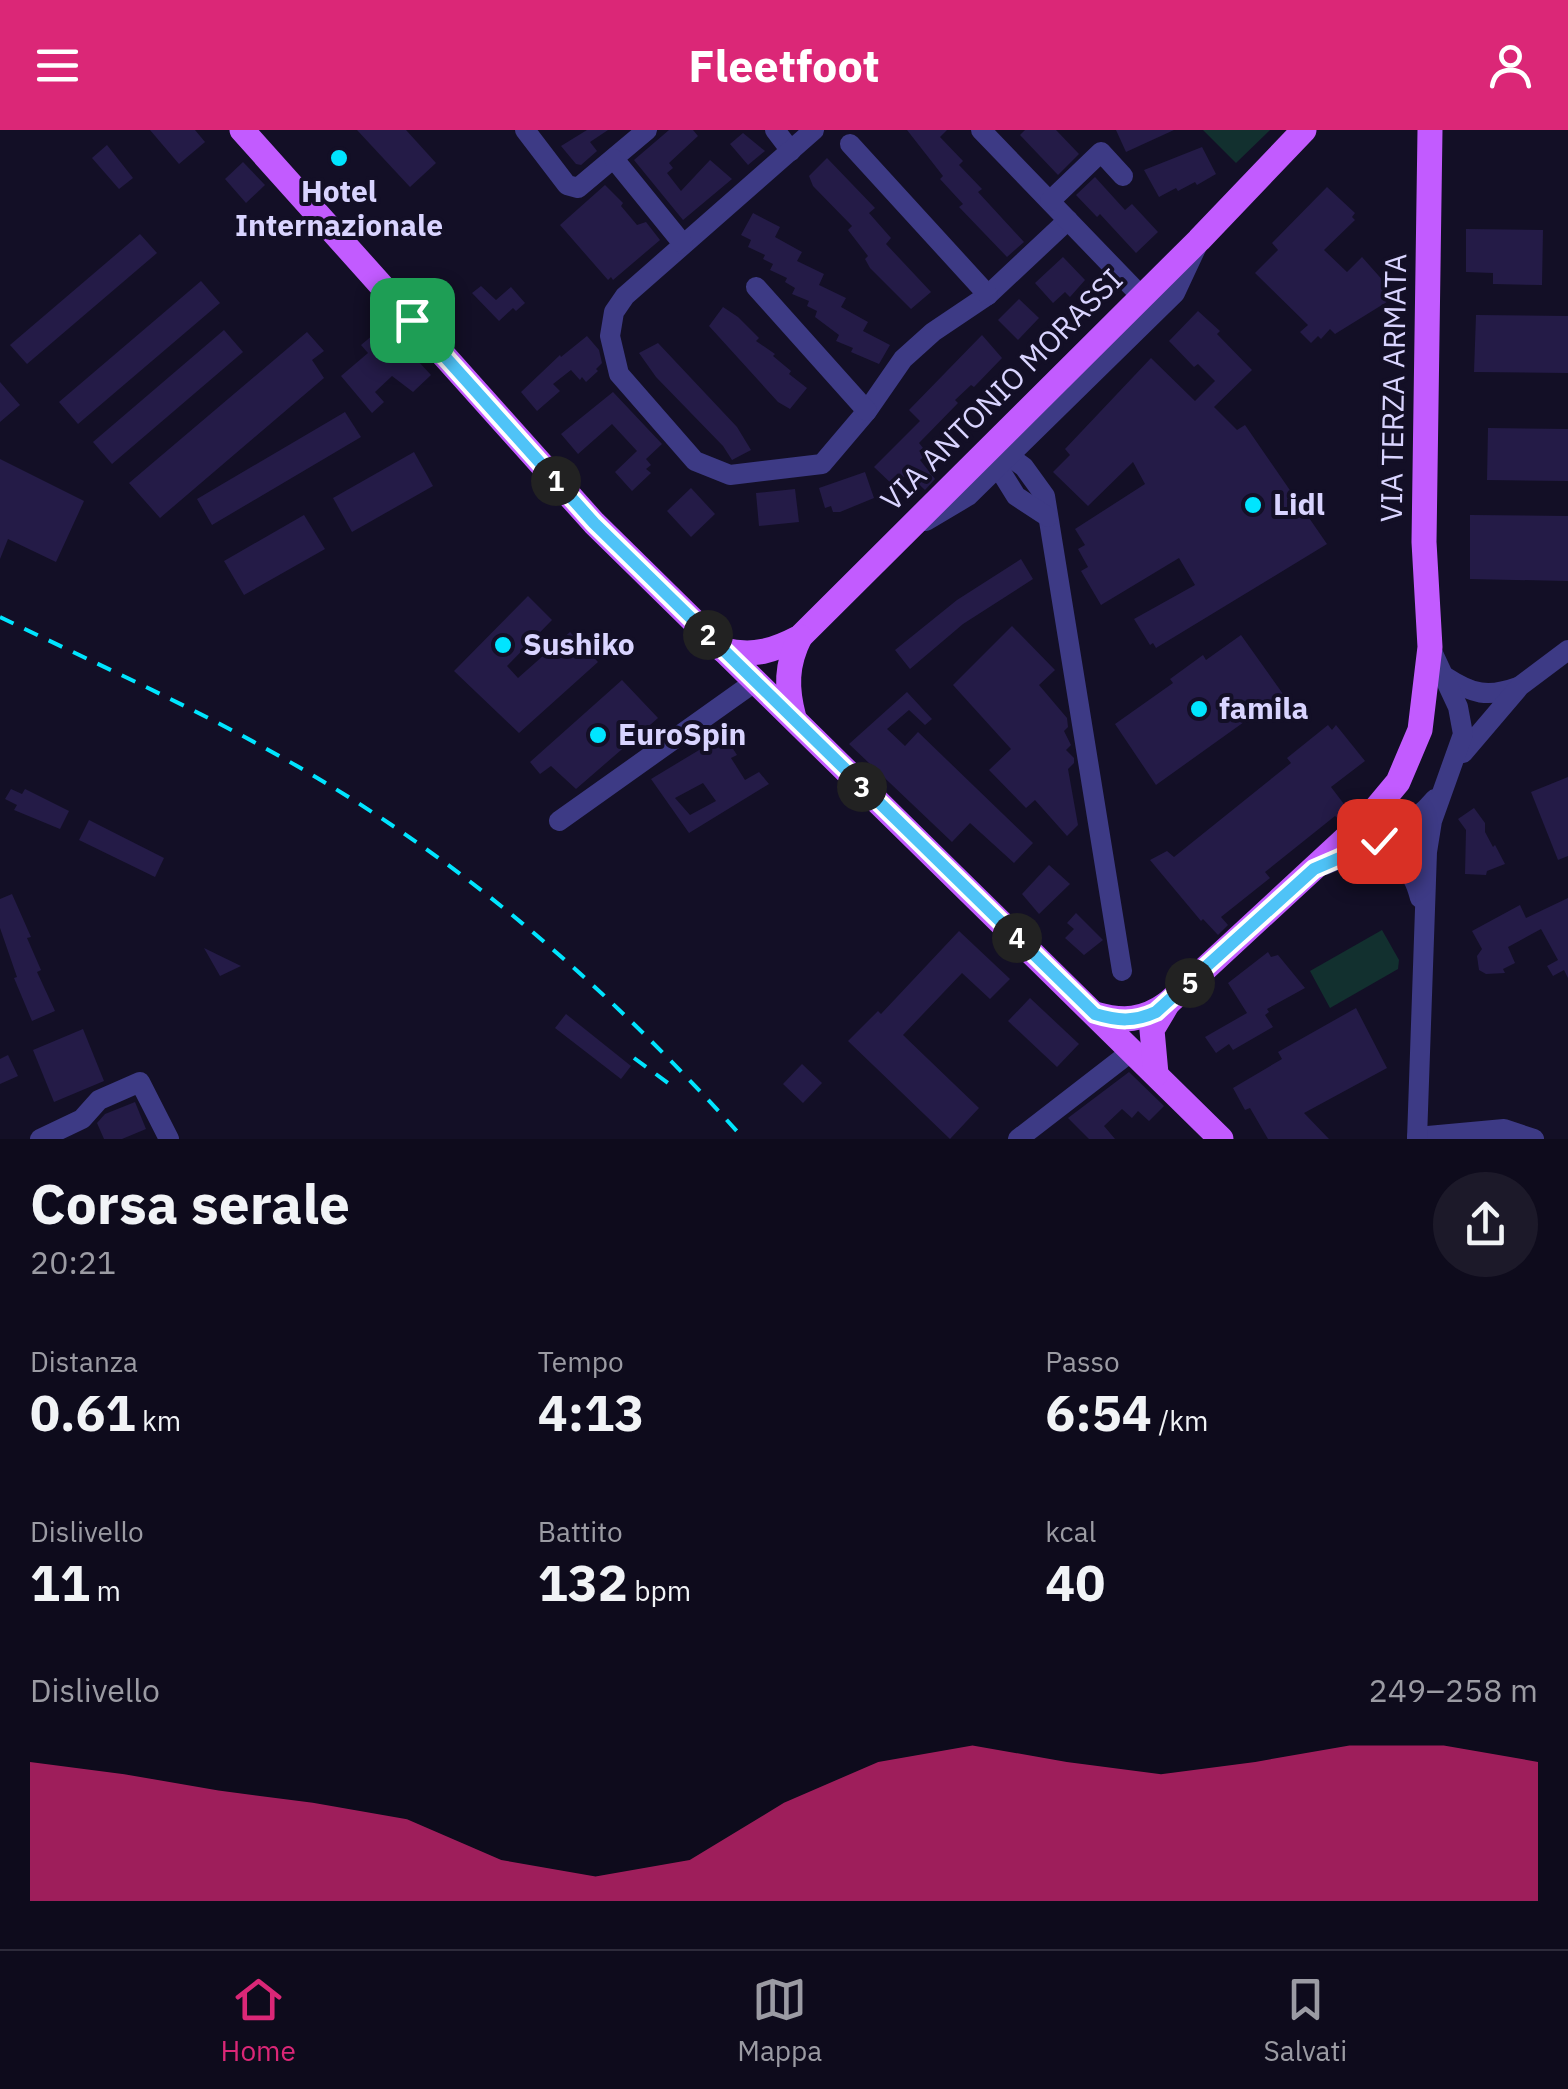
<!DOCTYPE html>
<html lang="it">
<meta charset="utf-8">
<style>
:root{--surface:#0e0b1c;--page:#1c1929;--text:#f1f3f6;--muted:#9b9ba3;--line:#2e2b3b;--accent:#db2777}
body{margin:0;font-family:"IBM Plex Sans",sans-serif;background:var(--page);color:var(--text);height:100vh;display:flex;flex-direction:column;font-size:38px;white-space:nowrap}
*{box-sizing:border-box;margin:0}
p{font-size:32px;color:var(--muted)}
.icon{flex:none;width:55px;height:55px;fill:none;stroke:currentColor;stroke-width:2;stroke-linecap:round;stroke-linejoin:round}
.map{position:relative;height:1009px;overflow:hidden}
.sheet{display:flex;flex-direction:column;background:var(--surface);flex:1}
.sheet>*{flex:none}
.pin{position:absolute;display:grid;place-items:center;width:85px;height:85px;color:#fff;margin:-42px;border-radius:20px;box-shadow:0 5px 15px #0006}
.km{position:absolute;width:50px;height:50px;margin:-25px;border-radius:50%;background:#222;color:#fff;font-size:28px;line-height:50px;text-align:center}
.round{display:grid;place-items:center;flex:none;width:105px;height:105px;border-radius:52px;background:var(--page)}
.head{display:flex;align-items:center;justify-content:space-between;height:170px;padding:0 30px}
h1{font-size:55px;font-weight:700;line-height:75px}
.stats{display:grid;grid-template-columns:repeat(3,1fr);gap:15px;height:170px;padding:10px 30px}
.stats div{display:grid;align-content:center}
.stats b{font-size:50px;font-weight:700}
.stats small{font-size:28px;font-weight:400}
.stats p{font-size:28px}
.chart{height:280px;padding:20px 30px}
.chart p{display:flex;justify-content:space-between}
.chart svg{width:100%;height:180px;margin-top:10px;fill:var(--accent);opacity:.7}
header{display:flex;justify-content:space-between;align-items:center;height:130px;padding:0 30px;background:var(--accent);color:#fff;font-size:45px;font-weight:700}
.menu{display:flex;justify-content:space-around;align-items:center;height:140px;border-top:2px solid var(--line);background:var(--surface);font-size:28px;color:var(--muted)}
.menu a{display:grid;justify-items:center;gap:5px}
.menu .selected{color:var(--accent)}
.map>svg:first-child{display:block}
</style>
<header><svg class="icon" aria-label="menu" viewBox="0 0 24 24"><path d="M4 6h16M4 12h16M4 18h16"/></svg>Fleetfoot<svg class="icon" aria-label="person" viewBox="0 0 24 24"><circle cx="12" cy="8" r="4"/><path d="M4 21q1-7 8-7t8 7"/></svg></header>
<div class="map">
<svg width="1568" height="1009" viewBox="0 0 1568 1009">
<rect width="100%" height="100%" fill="#130f26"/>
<!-- green -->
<g fill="#12302f">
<path d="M1203 0H1270L1236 33Z"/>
<path d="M1382 800 1399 830 1398 839 1330 878 1310 841Z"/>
</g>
<!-- building -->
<g fill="#241b47" fill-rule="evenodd">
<path d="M150 0H195L205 12 179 34Z"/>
<path d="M357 0H406L436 33 410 57Z"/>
<path d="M587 0H608L590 12 597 21 581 35 576 34 561 16Z"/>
<path d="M669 0H693L698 6 669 33 673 38 667 43 681 61 710 30 732 49 683 90 634 30Z"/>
<path d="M907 0H947L940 7 963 31 959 35 982 59 978 62 1024 112 1007 127 959 77 963 74 940 49 943 46Z"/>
<path d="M1025 0H1056L1079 24 1058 45 1020 5Z"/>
<path d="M1116 0H1174L1126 22Z"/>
<path d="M743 3 765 21 748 35 730 14Z"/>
<path d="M107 15 133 48 119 59 92 28Z"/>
<path d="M1202 17 1216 44 1197 55 1195 52 1178 61 1176 58 1159 67 1144 40Z"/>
<path d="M827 28 875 78 869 83 891 108 886 114 931 162 911 179 870 138 865 129 868 126 848 100 852 96 813 56 809 46Z"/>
<path d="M243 32 265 55 246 73 225 49Z"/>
<path d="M1095 47 1125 80 1132 74 1158 102 1136 123 1100 84 1097 87 1076 65Z"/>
<path d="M605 55 623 73 621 76 637 95 646 92 660 110 613 150 611 147 608 150 560 95Z"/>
<path d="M1327 57 1355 83 1352 87 1355 90 1324 120 1347 142 1362 127 1386 154 1390 170 1335 204 1330 199 1321 209 1318 206 1311 213 1300 202 1308 195 1255 143 1278 120 1272 113Z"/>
<path d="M753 83 780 97 775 107 802 122 797 131 824 144 819 155 846 168 841 177 868 192 863 201 890 215 879 234 851 222 853 218 836 211 839 205 815 187 817 181 807 176 809 171 792 164 795 158 785 152 787 148 770 140 773 134 763 129 765 125 748 117 751 110 741 105Z"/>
<path d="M1466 99 1543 100 1542 155 1493 154V143L1466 142Z"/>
<path d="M140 104 157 123 27 234 10 215Z"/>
<path d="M1063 127 1085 150 1070 167 1065 162 1053 173 1035 153Z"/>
<path d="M201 151 220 173 78 294 59 272Z"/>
<path d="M481 156 496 170 511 157 525 173 516 181 513 178 499 191 472 163Z"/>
<path d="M1019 169 1039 188 1018 210 998 190Z"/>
<path d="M723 177 738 187 759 208 756 211 775 224 773 226 791 241 789 244 807 258 790 279 778 272 709 196Z"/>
<path d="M1198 181 1220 201 1217 204 1252 240 1214 277 1237 300 1245 295 1327 414 1156 518 1153 513 1150 515 1134 489 1195 455 1179 428 1101 475 1081 441 1088 437 1078 419 1085 415 1075 399 1145 354 1133 332 1088 376 1053 342 1070 325 1065 319 1151 228 1195 271 1215 251 1198 234 1194 237 1169 211Z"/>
<path d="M1476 185 1568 186V243L1474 242Z"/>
<path d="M224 200 243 222 112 334 93 312Z"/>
<path d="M379 200 398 221 404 216 431 245 413 262 392 246 375 262 384 272 372 283 341 246 368 223 361 215Z"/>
<path d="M307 202 324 221 312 230 324 248 160 388 129 353Z"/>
<path d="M982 205 1002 228 974 257 971 255 955 270 958 273 919 313 923 318 919 321 925 326 920 330 935 349 925 360 908 344 894 356 874 337 920 291 909 280Z"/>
<path d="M587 206 599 220 602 233 596 239 598 241 586 252 582 247 580 250 571 240 553 254 560 261 537 281 521 262 560 225 561 227Z"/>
<path d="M658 213 737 297 751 320 732 330 723 316 656 247 639 223Z"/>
<path d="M0 252 20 275 0 292Z"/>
<path d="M613 262 662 314 646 329 651 335 646 339 651 343 632 361 615 342 637 321 612 294 578 324 561 304Z"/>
<path d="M345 282 361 307 212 395 197 369Z"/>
<path d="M1488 298 1568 299V351L1487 350Z"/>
<path d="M414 322 433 356 352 402 333 368Z"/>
<path d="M0 329 84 371 56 432 8 409 0 429Z"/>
<path d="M865 342 874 368 840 382H833L831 376 825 378 819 358Z"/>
<path d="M691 358 715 384 691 407 667 381Z"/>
<path d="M795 359 799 392 759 396 756 363Z"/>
<path d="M304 385 325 419 244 465 224 431Z"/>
<path d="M1470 385 1568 386V451L1470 449Z"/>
<path d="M1021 429 1033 449 963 494 910 539 895 520 957 470Z"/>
<path d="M528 466 552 490 507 536 518 548 570 502 598 532 519 603 454 541Z"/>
<path d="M1012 496 1055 540 1039 555 1067 588 1068 597 1064 601 1071 615 1066 620 1074 628V633L1068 639 1078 695 1067 706 1035 670 1026 678 989 640 1011 619 953 555Z"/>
<path d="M1241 505 1283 564 1156 655 1115 594 1173 553 1170 549 1203 525 1206 530Z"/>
<path d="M622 550 658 588 576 659 551 636 540 644 530 632Z"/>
<path d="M907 562 932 589 925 595 909 580 887 599 905 616 918 602 1033 713 1014 733 970 693 952 712 849 614Z"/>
<path d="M1328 595 1332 600 1336 595 1365 631 1331 657 1350 682 1340 690 1335 686 1265 742 1270 748 1221 787 1228 795 1218 805 1203 789 1201 791 1150 730 1167 721 1174 727 1291 633 1287 628Z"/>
<path d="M724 605 737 625 731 628 745 650 759 642 769 654 689 703 651 649ZM703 653 716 671 690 685 675 668Z"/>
<path d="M1568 647V726L1558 730 1531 662Z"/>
<path d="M11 659 22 664 25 659 69 681 60 699 14 680 17 675 5 669Z"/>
<path d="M1474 678 1485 693V702L1493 717 1495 715 1505 734 1487 741 1486 745 1465 744 1466 700 1458 689Z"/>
<path d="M89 690 164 728 155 747 79 710Z"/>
<path d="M1049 735 1070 754 1039 784 1022 764Z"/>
<path d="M12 764 31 807 27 808 41 840 37 842 55 881 32 891 14 848 17 847 0 798V769Z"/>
<path d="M1568 768V848L1564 840 1553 846 1547 836 1558 830 1541 799 1508 817 1515 833 1503 839 1505 843 1486 844 1479 840 1477 826 1482 819 1472 801 1520 775 1526 788Z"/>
<path d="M1076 783 1103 810 1084 825 1065 808 1074 799 1067 793Z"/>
<path d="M959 801 1010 849 990 869 962 843 903 905 979 978 950 1009 848 911 878 881 881 884Z"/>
<path d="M204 818 241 836 220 846Z"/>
<path d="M1268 822 1271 827 1278 825 1305 858 1267 879 1269 882 1265 885 1273 897 1233 920 1229 914 1216 923 1205 907 1247 883 1228 853Z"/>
<path d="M1030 868 1079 914 1057 937 1008 891Z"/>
<path d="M1356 878 1387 938 1304 983 1329 1009H1268L1250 978 1245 980 1233 958 1282 929 1278 922Z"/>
<path d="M566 884 631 936 621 949 555 898Z"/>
<path d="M83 899 104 951 54 972 33 920Z"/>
<path d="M8 925 18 946 0 954V929Z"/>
<path d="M802 934 822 953 803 973 783 954Z"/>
<path d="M1129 942 1164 976 1149 991 1138 981 1132 988 1122 979 1104 996 1115 1009H1089L1068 988Z"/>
<path d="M135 972 146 999 122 1009H104L97 993 105 984Z"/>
</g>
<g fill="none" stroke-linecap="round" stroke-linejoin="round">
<!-- minor -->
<g stroke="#3d3a85" stroke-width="20">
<path d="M525 0 567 55 578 58 647 0"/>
<path d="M775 0 791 21"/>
<path d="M814 0 625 166 614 182 610 206 619 244 695 331 730 345 822 334 867 281 903 229 933 202 988 165 1068 90"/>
<path d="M981 0 1142 167"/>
<path d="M850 14 988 165"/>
<path d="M614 29 683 114"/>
<path d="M1050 71 1101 22 1123 46"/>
<path d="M756 157 867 281"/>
<path d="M1009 326 1024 337 1045 366 1122 841"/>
<path d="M998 337 1016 366 1048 387"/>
<path d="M926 391 968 366 1175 163 1197 116"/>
<path d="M1446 547C1472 564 1488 568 1518 557"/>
<path d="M1463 623 1520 556 1568 520"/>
<path d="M559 691 756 551"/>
<path d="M1360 720C1394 723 1411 732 1420 768"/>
<path d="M1325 735C1365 717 1406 704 1435 669"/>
<path d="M1417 1007 1504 999 1534 1009"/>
<path d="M40 1009 82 989 99 970 140 952 169 1009"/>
<path d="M1018 1009 1132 921"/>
<path d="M1417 1009 1427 722 1432 691 1463 604 1458 577 1430 517"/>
</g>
<!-- major -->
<g stroke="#c25bff" stroke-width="25">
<path d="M242 0 594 393 1221 1009"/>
<path d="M723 520C754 527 773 521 800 507L1199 110 1304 0"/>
<path d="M794 588C786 558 786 535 800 507"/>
<path d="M1095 884C1123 892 1143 891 1168 873"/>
<path d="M1156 944 1152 900 1168 873 1368 688 1398 652 1420 600 1430 517 1424 412 1430 0"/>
</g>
<!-- rail -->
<g stroke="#00e5ff" stroke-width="4" stroke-dasharray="15 12" stroke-linecap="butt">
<path d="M0 487C109 540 220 589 324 652 483 747 621 872 744 1009"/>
<path d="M634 928 668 953"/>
</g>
</g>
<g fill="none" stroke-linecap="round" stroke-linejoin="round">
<defs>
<path id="route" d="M412 190 594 393 1095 884C1118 891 1134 892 1156 882L1314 739 1379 711"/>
</defs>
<!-- route casing -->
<use href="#route" stroke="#fff" stroke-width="20"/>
<!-- route -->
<use href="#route" stroke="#4fc3f7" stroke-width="12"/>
</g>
<!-- markers -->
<g fill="#00e5ff" stroke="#130f26" stroke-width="4">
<circle cx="339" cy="28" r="10"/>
<circle cx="1253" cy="375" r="10"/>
<circle cx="503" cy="515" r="10"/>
<circle cx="1199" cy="579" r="10"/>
<circle cx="598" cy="605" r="10"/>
</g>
<g text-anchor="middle" stroke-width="8" stroke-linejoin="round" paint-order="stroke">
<!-- poi labels -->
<g font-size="30" font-weight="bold" fill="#d9d4ff" stroke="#130f26" text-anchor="start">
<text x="339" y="72" text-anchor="middle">Hotel<tspan x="339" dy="34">Internazionale</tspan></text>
<text x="1273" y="385">Lidl</text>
<text x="523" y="525">Sushiko</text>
<text x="1219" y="589">famila</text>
<text x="618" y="615">EuroSpin</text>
</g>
<!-- street labels -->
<g font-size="30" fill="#d9d4ff" stroke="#130f26">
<text transform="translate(1394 258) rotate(-89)" y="10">VIA TERZA ARMATA</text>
<text transform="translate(1002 260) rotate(-45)" y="10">VIA ANTONIO MORASSI</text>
</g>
</g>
</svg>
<div class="pin" style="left:412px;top:190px;background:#1e9e55"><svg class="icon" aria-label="arrive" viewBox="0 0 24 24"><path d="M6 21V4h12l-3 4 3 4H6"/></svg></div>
<div class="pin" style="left:1379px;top:711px;background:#d93025"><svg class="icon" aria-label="check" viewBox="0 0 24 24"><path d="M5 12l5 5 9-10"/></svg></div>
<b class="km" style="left:556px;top:351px">1</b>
<b class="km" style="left:708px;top:505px">2</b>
<b class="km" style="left:862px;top:657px">3</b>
<b class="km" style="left:1017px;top:808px">4</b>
<b class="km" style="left:1190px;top:853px">5</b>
</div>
<section class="sheet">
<div class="head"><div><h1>Corsa serale</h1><p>20:21</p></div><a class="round"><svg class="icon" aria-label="share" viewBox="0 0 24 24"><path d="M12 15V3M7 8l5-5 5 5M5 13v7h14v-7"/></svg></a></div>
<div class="stats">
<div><p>Distanza</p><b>0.61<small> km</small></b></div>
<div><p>Tempo</p><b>4:13</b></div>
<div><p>Passo</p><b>6:54<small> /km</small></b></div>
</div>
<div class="stats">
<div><p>Dislivello</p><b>11<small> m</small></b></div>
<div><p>Battito</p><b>132<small> bpm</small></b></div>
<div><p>kcal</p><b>40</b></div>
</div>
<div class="chart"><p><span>Dislivello</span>249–258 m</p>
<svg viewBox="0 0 160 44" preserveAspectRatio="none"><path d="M0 44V10L10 13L20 17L30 20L40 24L50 34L60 38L70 34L80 20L90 10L100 6L110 10L120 13L130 10L140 6L150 6L160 10V44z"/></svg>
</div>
</section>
<nav class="menu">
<a class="selected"><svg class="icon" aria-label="home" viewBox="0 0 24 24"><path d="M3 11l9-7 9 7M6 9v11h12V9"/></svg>Home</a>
<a><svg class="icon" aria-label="map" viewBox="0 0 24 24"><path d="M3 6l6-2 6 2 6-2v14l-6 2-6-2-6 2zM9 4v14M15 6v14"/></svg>Mappa</a>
<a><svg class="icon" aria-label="saved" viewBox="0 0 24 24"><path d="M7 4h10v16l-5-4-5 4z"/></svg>Salvati</a>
</nav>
